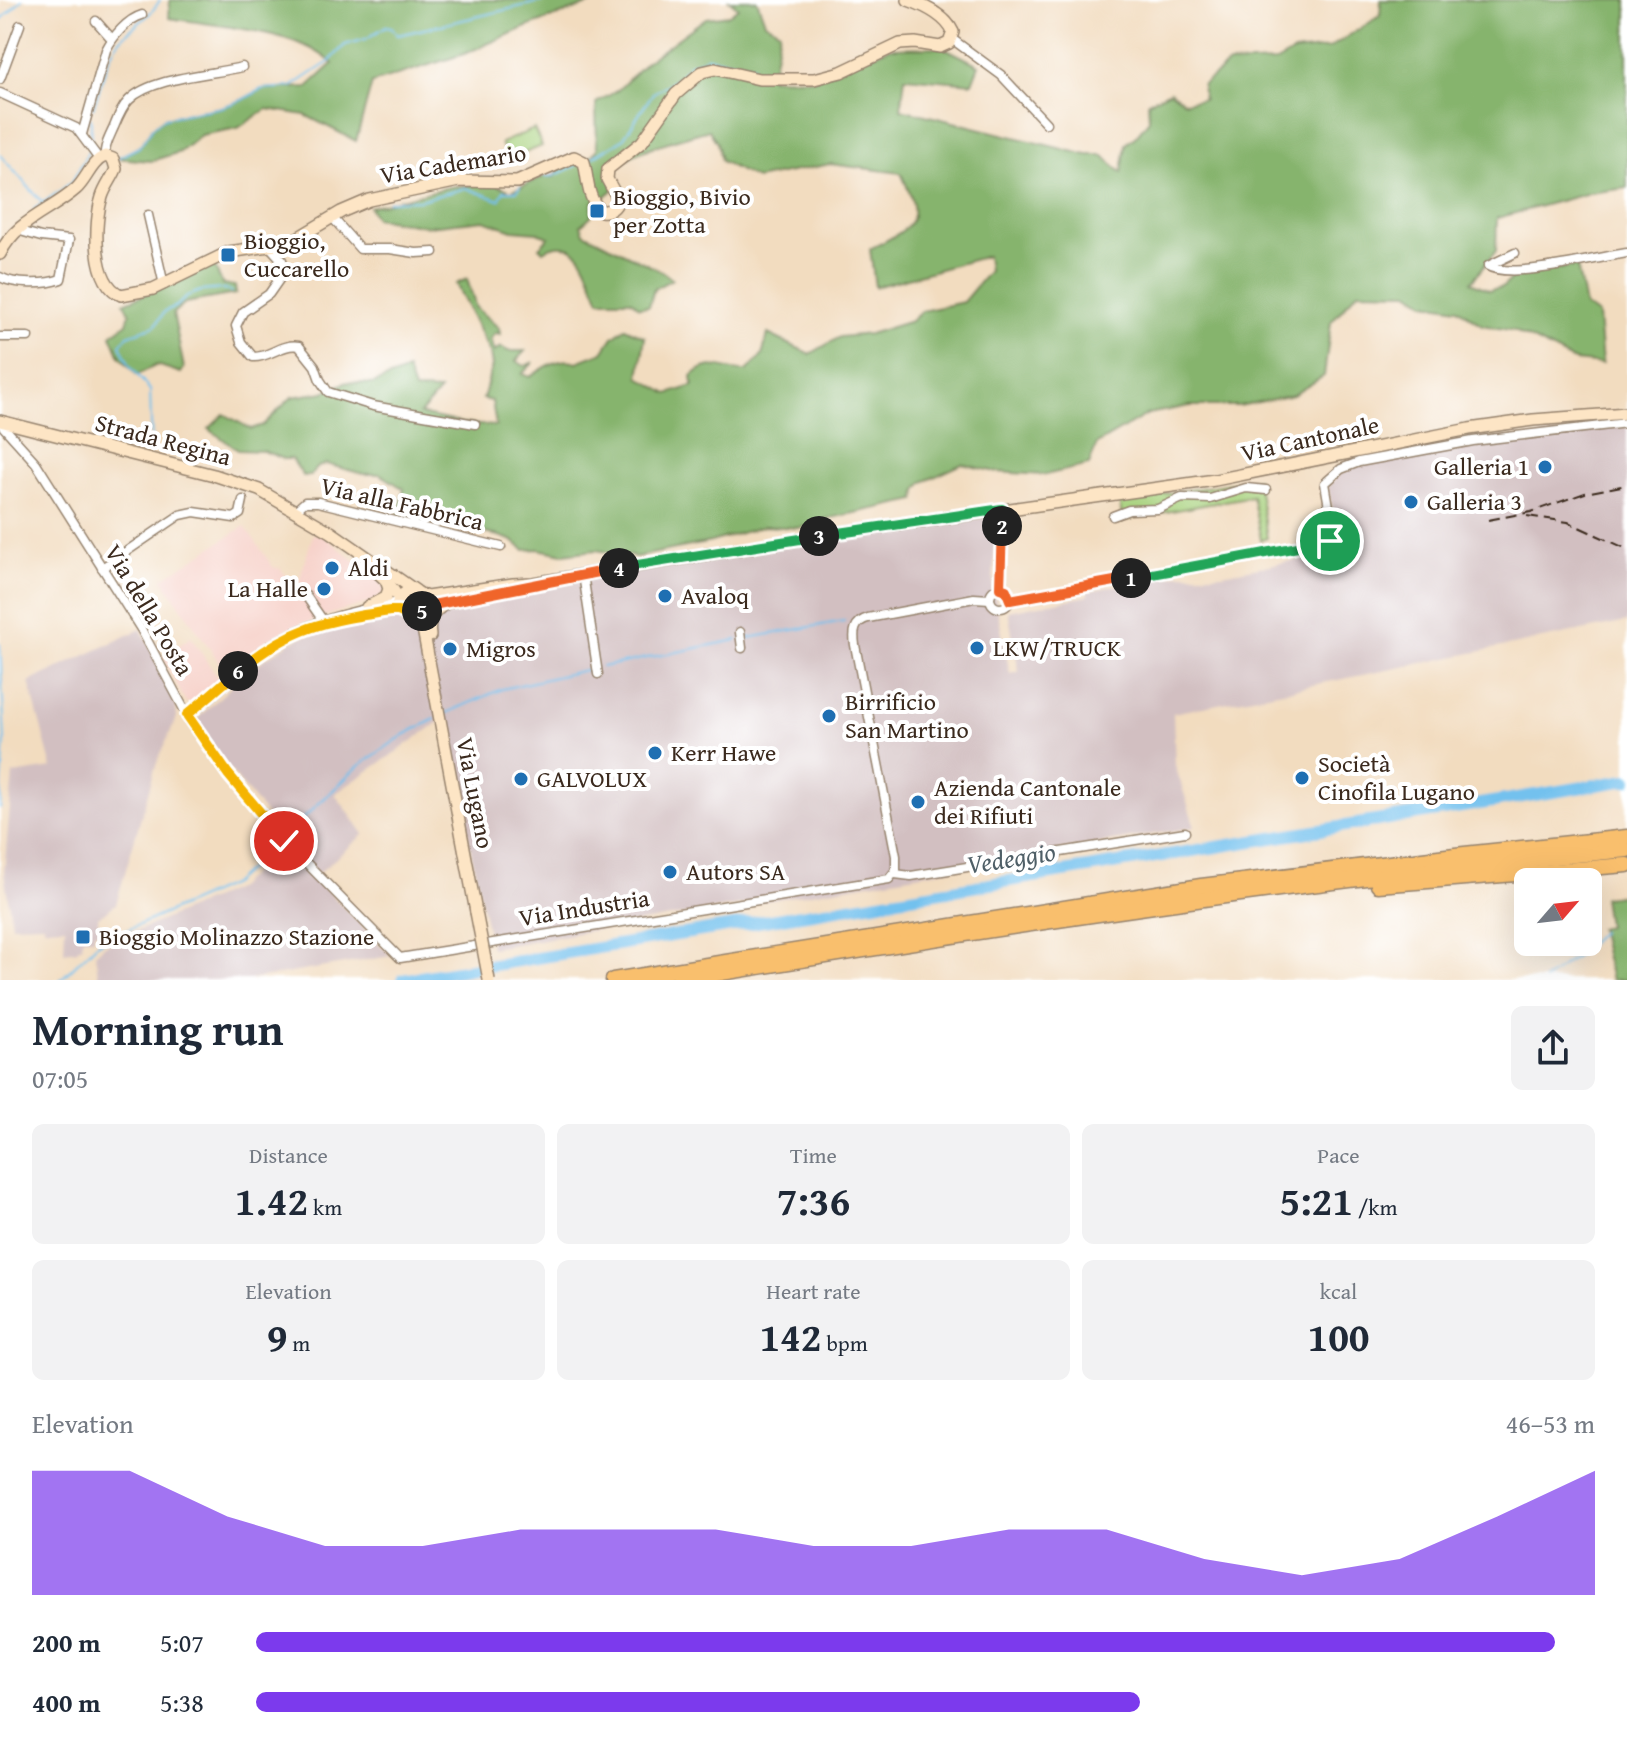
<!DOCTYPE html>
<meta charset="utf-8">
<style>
:root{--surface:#fff;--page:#f2f2f3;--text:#1f2937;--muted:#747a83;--accent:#7c3aed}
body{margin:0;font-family:"Gentium Book Plus",serif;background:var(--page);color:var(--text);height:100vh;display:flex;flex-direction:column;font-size:30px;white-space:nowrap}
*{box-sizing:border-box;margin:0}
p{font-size:26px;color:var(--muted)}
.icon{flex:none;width:44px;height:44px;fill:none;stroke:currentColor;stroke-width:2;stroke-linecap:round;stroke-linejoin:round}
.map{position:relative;height:980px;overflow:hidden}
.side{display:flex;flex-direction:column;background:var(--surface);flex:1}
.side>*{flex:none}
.needle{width:52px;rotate:62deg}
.controls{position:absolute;left:1514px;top:868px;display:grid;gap:16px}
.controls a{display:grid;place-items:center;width:88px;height:88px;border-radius:12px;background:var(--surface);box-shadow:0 8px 32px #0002;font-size:40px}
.pin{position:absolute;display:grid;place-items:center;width:68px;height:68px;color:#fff;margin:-34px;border:4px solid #fff;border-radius:50%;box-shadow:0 2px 8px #0007}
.km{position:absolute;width:40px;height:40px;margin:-20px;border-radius:50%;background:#222;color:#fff;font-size:22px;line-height:40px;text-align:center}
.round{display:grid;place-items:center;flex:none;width:84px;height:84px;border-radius:12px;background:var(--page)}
.summary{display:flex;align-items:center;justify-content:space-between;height:136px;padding:0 32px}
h1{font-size:44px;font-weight:800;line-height:60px}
.figures{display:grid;grid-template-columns:repeat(3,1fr);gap:12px;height:136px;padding:8px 32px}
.figures div{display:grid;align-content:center;border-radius:12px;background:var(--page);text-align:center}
.figures b{font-size:40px;font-weight:800}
.figures small{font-size:22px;font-weight:400}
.figures p{font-size:22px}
.chart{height:224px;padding:16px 32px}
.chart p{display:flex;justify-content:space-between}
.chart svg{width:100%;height:144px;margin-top:8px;fill:var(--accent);opacity:.7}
ul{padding:0 32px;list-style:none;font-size:26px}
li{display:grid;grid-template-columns:128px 96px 1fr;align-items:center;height:60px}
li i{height:20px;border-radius:10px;background:var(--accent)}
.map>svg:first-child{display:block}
</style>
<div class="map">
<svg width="1627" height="980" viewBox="0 0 1627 980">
<rect width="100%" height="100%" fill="#fff"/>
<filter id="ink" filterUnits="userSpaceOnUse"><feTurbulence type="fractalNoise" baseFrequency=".0125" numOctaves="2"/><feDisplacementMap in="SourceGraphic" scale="16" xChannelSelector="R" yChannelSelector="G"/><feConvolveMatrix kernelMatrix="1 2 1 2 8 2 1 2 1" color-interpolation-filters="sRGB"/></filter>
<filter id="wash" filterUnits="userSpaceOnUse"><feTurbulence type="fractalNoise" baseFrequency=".006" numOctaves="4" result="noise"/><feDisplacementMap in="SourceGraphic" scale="32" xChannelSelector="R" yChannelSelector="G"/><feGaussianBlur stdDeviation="1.8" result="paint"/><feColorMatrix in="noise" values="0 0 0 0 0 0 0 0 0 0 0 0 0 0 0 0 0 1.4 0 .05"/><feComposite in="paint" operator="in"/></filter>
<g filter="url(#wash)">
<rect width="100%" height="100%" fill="#f2dcbf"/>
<!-- built -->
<g fill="#f7d1c9">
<path d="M245 526 273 567 281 569 296 591 313 534H321L381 581 385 588 378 600 327 615 284 633 255 651 227 674 162 579Z"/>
<path d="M191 637 219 680 191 705 185 701 162 657Z"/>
</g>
<!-- industrial -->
<g fill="#d2bfc1">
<path d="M1627 426V622L1173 713 1175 765 1195 827 491 948 444 719 335 794 364 834 314 877 391 956 249 980H99L95 954 105 945 237 888 287 840 214 750 197 721 199 717 250 669 291 642 314 632 391 617 407 622 436 617 448 608 534 590 533 583 621 567 996 516 993 587 1010 674 1019 672 1008 611 1088 596V591L1179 574H1222L1339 552 1328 486 1340 474 1355 467 1461 446Z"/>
<path d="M141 629 175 700 177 717 156 765 116 904 98 917 99 932H94V938H83L82 947H78V950L64 952 65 927 44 928 43 924 12 925 4 872 13 774 52 768 29 682Z"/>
</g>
<!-- green -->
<g fill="#a8d27e" stroke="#727e4e" stroke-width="2">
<path d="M534 129 542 146 508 160 501 143Z"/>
<path d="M1257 479 1267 538 1261 540 1252 496 1123 520 1119 501Z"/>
</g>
<!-- forest -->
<g fill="#86b46d" stroke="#606f46" stroke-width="2">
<path d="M170 0H602L524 28 464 54 372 83 356 141 305 115 267 109 238 128 201 135 180 152 151 161 117 158 139 147 153 127 164 118 222 107 242 100 262 89 308 87 333 64C299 30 216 26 169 18Z"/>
<path d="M729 0H757L765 22 780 31 771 78 814 79 889 48 943 47 979 65 972 83 905 77 901 109 1087 155H1103L1122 173 1126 144 1136 136 1149 120 1148 102 1170 91 1184 102 1204 99 1202 85 1229 64 1276 62 1294 52 1329 48 1380 16 1381 0H1627V188L1589 193 1497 218 1496 251 1471 282 1489 290 1503 287 1516 275 1577 266 1585 306 1598 315 1602 364 1574 361 1515 331 1482 325 1458 308 1426 303 1409 292 1358 291 1331 322 1324 376 1293 395 1239 406H1190L1148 414 1097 444 1089 465 1045 475 996 472 962 464 923 482 917 490 916 500 826 519 800 528 764 526 711 542 636 557 596 550 563 554 538 549 525 550 511 540 499 536 398 515 404 489 380 474H363L326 464 318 467 311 475 303 476 292 459H284L263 451 238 450 209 429 224 414 251 429 263 425 292 397 324 392 347 382 373 384 407 370 414 390 440 391 420 414 465 424 496 426 492 401 483 399 492 366 490 353 456 284 467 279 476 308 499 328 500 334 495 333 490 339 494 352 501 347 508 351H525L516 361 525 366 534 362 522 374 530 377C545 367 559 356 577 362L603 352 613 337 625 328 645 337 639 377 668 394 693 386 692 376C712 357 723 372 747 371L762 356 768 334 810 354 840 337 869 334 911 321 922 311 963 302 989 271 987 256 875 287 870 249C914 226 925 223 901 173L830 164 756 179 721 161 717 143 709 130C675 140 637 149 608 169L614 189 605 197 593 202 591 216 581 225 584 233 663 272 672 279 654 289 649 306 639 307 631 300H600C587 272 581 231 543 251L539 247 549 237 537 232 513 230 484 220 428 226 375 218 369 207 450 187 493 183 511 191 545 176 554 177 564 161 585 162 597 150 596 103 618 90 646 62 706 18 729 15 738 8Z"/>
<path d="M214 265 222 284 235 286 236 294 185 303 173 313 184 368 181 373 157 365 137 375 120 356 111 335 127 323 130 313 124 303Z"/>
<path d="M1627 895V980H1611L1599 928 1607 926 1603 897Z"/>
</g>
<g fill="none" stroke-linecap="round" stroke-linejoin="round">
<!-- stream -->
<g stroke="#73c1ee" stroke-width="2">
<path d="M0 21 22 0"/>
<path d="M93 108C101 88 105 59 119 41 132 26 151 17 160 0"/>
<path d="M91 144V118"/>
<path d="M0 155 42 202"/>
<path d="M117 158 139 147 153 127 164 118 222 107 242 100 262 89 291 87 329 62 345 45 366 39 386 26 391 27 398 35 548 0"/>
<path d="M588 160 623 139 653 93 677 79 689 65 707 57 753 66"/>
<path d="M545 176H553L577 165"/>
<path d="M388 201 420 200 466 188 499 200 504 191H517L520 186"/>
<path d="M34 209 72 182 89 150"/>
<path d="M152 452 150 390 130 366 120 345 128 335 155 326 165 311 177 306 187 296 201 291 224 289 231 292"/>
<path d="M743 639 844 621"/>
<path d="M0 644 5 741 0 808"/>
<path d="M602 667 737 640"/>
<path d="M444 714 502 689 594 668"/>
<path d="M283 837 360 765 404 735 435 719"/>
<path d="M60 980 98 943 232 884 279 842"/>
<path d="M1544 980 1577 956 1601 932"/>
</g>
<!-- river -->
<path stroke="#73c1ee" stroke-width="12" d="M402 980 1627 780"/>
</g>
</g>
<g filter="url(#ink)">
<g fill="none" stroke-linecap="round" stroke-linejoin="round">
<defs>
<g id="street">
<path d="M96 21 112 39"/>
<path d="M952 39 1001 75 1046 123"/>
<path d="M0 79 20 25"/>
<path d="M0 93 76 128 99 159"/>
<path d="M82 134 106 50C113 36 128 19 142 15"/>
<path d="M105 156C104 146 110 136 114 127 118 117 122 107 129 100 152 77 210 75 242 67"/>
<path d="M148 215 164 285"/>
<path d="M332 217 360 249H390L416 253 434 252"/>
<path d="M271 248 282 260 285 271 269 294 243 312 236 326 241 342 253 357C269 358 281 343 299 346L315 366 320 380 328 392 373 406 475 424"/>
<path d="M1515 253 1488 266C1510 280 1598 257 1627 253"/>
<path d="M0 277C15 285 45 285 61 279L69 240 41 237 17 230"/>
<path d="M0 337H28"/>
<path d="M0 423 36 463 141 629 192 724 228 774 267 823 400 958 889 879 896 870V856L855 645C853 632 854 622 868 618L974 598 990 599"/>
<path d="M296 510 305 502H318L501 547"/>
<path d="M1113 516 1129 510 1158 509 1182 498 1210 499 1246 488 1266 490"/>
<path d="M102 568 180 515 194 512 234 518 240 514 243 500"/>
<path d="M583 574 598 674"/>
<path d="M1000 588 1002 509"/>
<circle cx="1000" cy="598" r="10"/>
<path d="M306 596 324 622"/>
<path d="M1010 600 1330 541 1334 536 1325 483 1341 469 1359 462 1473 441 1627 423"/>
<path d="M345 618 390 611 402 613"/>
<path d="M740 632 742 648"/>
<path d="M187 715C215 698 237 670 264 650 302 623 353 611 398 602"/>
<path d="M895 874 911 876 1185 832"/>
</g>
<g id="secondary">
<path d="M0 254C16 220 50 212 76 189 87 179 91 162 105 156L113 159 116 169C112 179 105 187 102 197 94 222 92 283 121 295L153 289 229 252 289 243 341 212 369 200 459 181 517 182 574 157 584 162C588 179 587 199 601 211 610 212 616 208 618 199L607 179 608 169 642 142 676 94 702 72 715 69 759 79H814L841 72 900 44 915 43 940 47 949 43 953 32C945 15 925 6 908 0"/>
<path d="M0 421 214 475 259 490 331 532 416 591"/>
<path d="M377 572 388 582 399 599"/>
<path d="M419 593 424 605 420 613 411 617 402 613 398 602C405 585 415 593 427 597L513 584 533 583 840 533 1215 480 1469 429 1533 420 1627 413"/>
<path d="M367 607 386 597 389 589 387 583"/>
<path d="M423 609 458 600"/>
<path d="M420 613 476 912"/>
<path d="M430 636C428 621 432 612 445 604"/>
</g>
<g id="highway">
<path d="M1378 885 1627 865"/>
<path d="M613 980 1201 886 1455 855 1627 837"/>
<path d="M680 980C994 928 1309 879 1627 850"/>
</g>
</defs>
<!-- street casing -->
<use href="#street" stroke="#96836e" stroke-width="11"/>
<!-- secondary casing -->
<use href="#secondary" stroke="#96836e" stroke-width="14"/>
<!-- highway casing -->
<use href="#highway" stroke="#96836e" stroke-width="17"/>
<!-- street -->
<use href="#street" stroke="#fff" stroke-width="8"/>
<!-- secondary -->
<use href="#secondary" stroke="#fde5c5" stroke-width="11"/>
<!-- highway -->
<use href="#highway" stroke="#f9bf6d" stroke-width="14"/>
<!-- rail -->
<g stroke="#3b2a1e" stroke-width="2" stroke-dasharray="12 6" stroke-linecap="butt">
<path d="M1527 516 1568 522 1627 549"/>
<path d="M1488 520 1531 512 1585 493 1627 485"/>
</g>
<defs>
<path id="secondary-bridge" d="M476 912 489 980"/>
</defs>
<!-- secondary-bridge casing -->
<use href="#secondary-bridge" stroke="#96836e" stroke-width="14" stroke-linecap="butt"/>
<!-- secondary-bridge -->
<use href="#secondary-bridge" stroke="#fde5c5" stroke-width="11"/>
</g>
</g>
<g fill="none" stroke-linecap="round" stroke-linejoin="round" filter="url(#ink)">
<defs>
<path id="split-1" d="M1131 578 1330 541"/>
<path id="split-2" d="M1002 526 1000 588 1006 590 1010 600 1131 578"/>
<path id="split-3" d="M819 536 1002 509V526"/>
<path id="split-4" d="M619 568 819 536"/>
<path id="split-5" d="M422 611 428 606 619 568"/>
<path id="split-6" d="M238 671C291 627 324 621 390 611H398L411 617 422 611"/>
<path id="split-7" d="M238 671 187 715 228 774 284 841"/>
</defs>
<!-- split-1 casing -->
<use href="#split-1" stroke="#fff" stroke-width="16"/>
<!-- split-2 casing -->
<use href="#split-2" stroke="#fff" stroke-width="16"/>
<!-- split-3 casing -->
<use href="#split-3" stroke="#fff" stroke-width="16"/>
<!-- split-4 casing -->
<use href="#split-4" stroke="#fff" stroke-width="16"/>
<!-- split-5 casing -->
<use href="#split-5" stroke="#fff" stroke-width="16"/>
<!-- split-6 casing -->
<use href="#split-6" stroke="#fff" stroke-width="16"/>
<!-- split-7 casing -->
<use href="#split-7" stroke="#fff" stroke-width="16"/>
<!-- split-1 -->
<use href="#split-1" stroke="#22a559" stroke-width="10"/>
<!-- split-2 -->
<use href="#split-2" stroke="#f0652b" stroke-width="10"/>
<!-- split-3 -->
<use href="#split-3" stroke="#22a559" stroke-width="10"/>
<!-- split-4 -->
<use href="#split-4" stroke="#22a559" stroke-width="10"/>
<!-- split-5 -->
<use href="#split-5" stroke="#f0652b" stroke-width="10"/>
<!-- split-6 -->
<use href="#split-6" stroke="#f5b400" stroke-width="10"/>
<!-- split-7 -->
<use href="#split-7" stroke="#f5b400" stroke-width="10"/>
</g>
<!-- markers -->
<g fill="#1f6fb2" stroke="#fff" stroke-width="3">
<rect x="589" y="203" width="16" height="16" rx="4"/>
<rect x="220" y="247" width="16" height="16" rx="4"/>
<circle cx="1545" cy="467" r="8"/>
<circle cx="1411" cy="502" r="8"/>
<circle cx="332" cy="568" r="8"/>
<circle cx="324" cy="589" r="8"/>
<circle cx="665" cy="596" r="8"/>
<circle cx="977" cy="648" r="8"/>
<circle cx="450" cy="649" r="8"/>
<circle cx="829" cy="716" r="8"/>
<circle cx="655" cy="753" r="8"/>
<circle cx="1302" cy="778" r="8"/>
<circle cx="521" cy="779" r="8"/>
<circle cx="918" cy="802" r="8"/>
<circle cx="670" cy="872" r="8"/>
<rect x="75" y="929" width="16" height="16" rx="4"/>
</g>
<g text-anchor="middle" stroke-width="8" stroke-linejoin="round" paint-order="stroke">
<!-- street labels -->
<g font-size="24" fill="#3b2a1e" stroke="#fff">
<text transform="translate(453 164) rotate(-9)" y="8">Via Cademario</text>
<text transform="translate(1310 439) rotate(-12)" y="8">Via Cantonale</text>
<text transform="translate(163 440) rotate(15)" y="8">Strada Regina</text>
<text transform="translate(402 504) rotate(13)" y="8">Via alla Fabbrica</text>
<text transform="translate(149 610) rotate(59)" y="8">Via della Posta</text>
<text transform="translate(475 793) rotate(79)" y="8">Via Lugano</text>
<text transform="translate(584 908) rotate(-9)" y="8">Via Industria</text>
</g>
<!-- poi labels -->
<g font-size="24" fill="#3b2a1e" stroke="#fff" text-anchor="start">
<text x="613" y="205">Bioggio, Bivio<tspan x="613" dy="28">per Zotta</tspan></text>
<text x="244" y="249">Bioggio,<tspan x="244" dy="28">Cuccarello</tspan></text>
<text x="1529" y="475" text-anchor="end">Galleria 1</text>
<text x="1427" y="510">Galleria 3</text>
<text x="348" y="576">Aldi</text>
<text x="308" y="597" text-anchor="end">La Halle</text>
<text x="681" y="604">Avaloq</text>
<text x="993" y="656">LKW/TRUCK</text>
<text x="466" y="657">Migros</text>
<text x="845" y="710">Birrificio<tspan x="845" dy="28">San Martino</tspan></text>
<text x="671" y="761">Kerr Hawe</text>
<text x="1318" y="772">Società<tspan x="1318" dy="28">Cinofila Lugano</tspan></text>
<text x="537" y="787">GALVOLUX</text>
<text x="934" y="796">Azienda Cantonale<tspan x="934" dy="28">dei Rifiuti</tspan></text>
<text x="686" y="880">Autors SA</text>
<text x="99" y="945">Bioggio Molinazzo Stazione</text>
</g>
<!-- water labels -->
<g font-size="26" font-style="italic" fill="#4f5f67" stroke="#fff">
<text transform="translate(1011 858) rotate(-9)" y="9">Vedeggio</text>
</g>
</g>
</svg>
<div class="controls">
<a><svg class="needle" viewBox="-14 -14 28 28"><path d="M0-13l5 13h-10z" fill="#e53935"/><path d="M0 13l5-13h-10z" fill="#747a83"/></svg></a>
</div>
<div class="pin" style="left:1330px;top:541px;background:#1e9e55"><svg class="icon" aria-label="arrive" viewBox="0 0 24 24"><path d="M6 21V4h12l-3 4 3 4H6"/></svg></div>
<div class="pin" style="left:284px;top:841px;background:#d93025"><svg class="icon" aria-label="check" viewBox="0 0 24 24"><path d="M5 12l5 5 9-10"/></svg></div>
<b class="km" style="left:1131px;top:578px">1</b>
<b class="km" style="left:1002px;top:526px">2</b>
<b class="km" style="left:819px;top:536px">3</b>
<b class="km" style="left:619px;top:568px">4</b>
<b class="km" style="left:422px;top:611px">5</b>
<b class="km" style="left:238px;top:671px">6</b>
</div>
<section class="side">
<div class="summary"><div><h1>Morning run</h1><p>07:05</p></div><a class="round"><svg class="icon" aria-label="share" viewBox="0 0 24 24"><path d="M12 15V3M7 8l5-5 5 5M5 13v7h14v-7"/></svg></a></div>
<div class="figures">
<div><p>Distance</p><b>1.42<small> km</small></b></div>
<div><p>Time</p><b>7:36</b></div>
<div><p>Pace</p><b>5:21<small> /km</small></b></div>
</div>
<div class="figures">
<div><p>Elevation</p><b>9<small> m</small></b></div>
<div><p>Heart rate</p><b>142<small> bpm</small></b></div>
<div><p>kcal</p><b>100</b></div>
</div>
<div class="chart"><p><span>Elevation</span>46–53 m</p>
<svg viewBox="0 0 160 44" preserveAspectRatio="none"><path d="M0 44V6L10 6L20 20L30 29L40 29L50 24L60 24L70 24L80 29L90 29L100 24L110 24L120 33L130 38L140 33L150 20L160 6V44z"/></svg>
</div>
<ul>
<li><b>200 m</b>5:07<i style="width:97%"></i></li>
<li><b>400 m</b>5:38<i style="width:66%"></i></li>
</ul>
</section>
